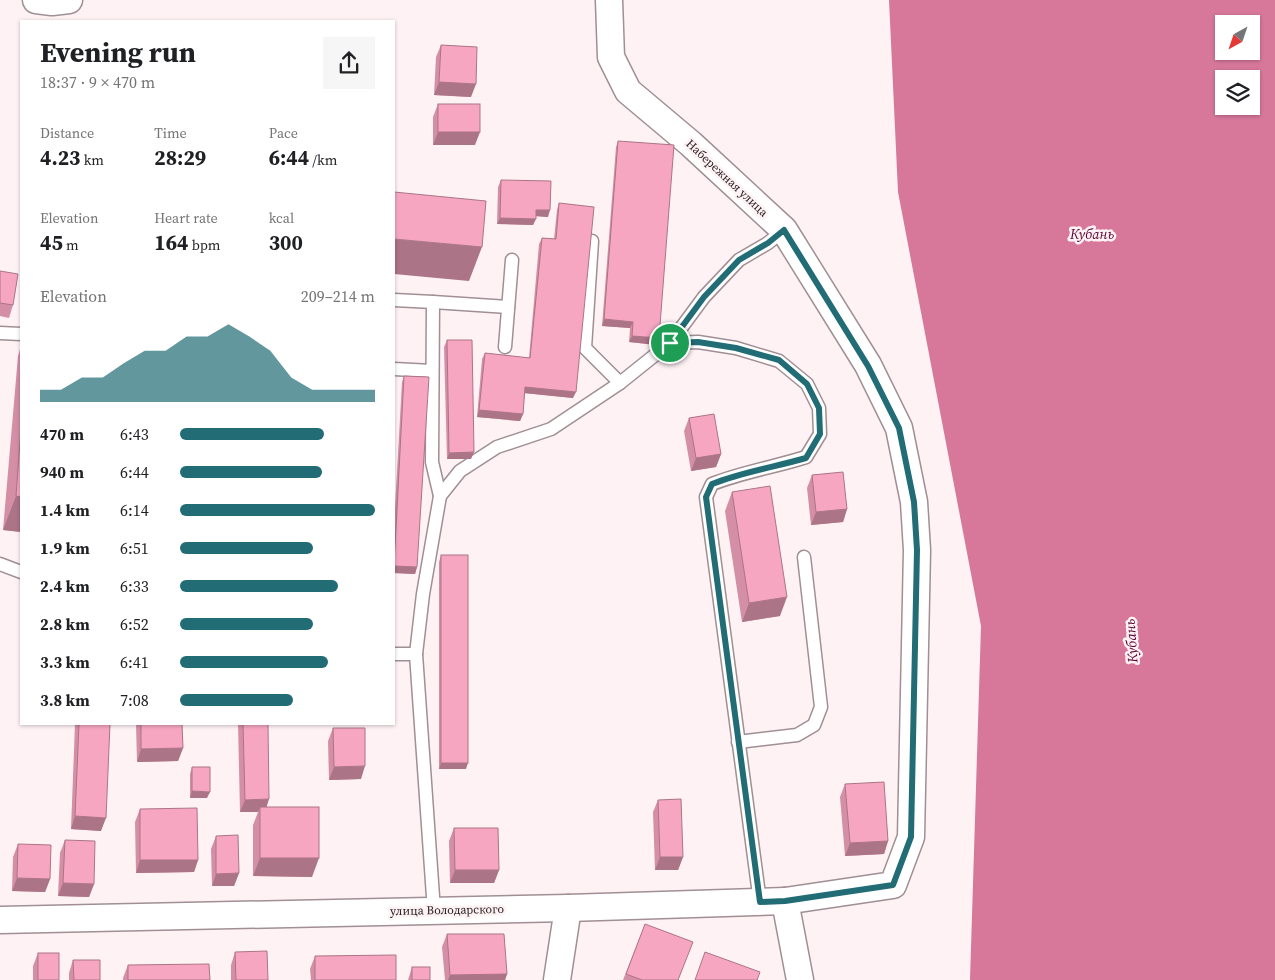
<!DOCTYPE html>
<meta charset="utf-8">
<style>
:root{--surface:#fff;--page:#f6f6f6;--text:#202124;--muted:#757577;--accent:#226c76}
body{margin:0;font-family:"Source Serif 4",serif;background:var(--page);color:var(--text);height:100vh;display:flex;flex-direction:column;font-size:19px;white-space:nowrap}
*{box-sizing:border-box;margin:0}
p{font-size:16px;color:var(--muted)}
.icon{flex:none;width:28px;height:28px;fill:none;stroke:currentColor;stroke-width:2;stroke-linecap:round;stroke-linejoin:round}
.map{position:relative;flex:1;overflow:hidden}
.drawer{position:absolute;left:20px;top:20px;width:375px;height:705px;display:flex;flex-direction:column;background:var(--surface);border-radius:0px;box-shadow:0 1px 4px #0004}
.drawer>*{flex:none}
.needle{width:32px;rotate:220deg}
.controls{position:absolute;left:1215px;top:15px;display:grid;gap:10px}
.controls a{display:grid;place-items:center;width:45px;height:45px;border-radius:0px;background:var(--surface);box-shadow:0 1px 4px #0004;font-size:25px}
.pin{position:absolute;display:grid;place-items:center;width:42px;height:42px;color:#fff;margin:-21px;border:2px solid #fff;border-radius:50%;box-shadow:0 1px 5px #0007}
.round{display:grid;place-items:center;flex:none;width:52px;height:52px;border-radius:0px;background:var(--page)}
.headline{display:flex;align-items:center;justify-content:space-between;height:85px;padding:0 20px}
h1{font-size:28px;font-weight:700;line-height:38px}
.metrics{display:grid;grid-template-columns:repeat(3,1fr);gap:8px;height:85px;padding:5px 20px}
.metrics div{display:grid;align-content:center}
.metrics b{font-size:21px;font-weight:700}
.metrics small{font-size:14px;font-weight:400}
.metrics p{font-size:14px}
.chart{height:140px;padding:10px 20px}
.chart p{display:flex;justify-content:space-between}
.chart svg{width:100%;height:90px;margin-top:5px;fill:var(--accent);opacity:.7}
ul{padding:0 20px;list-style:none;font-size:16px}
li{display:grid;grid-template-columns:80px 60px 1fr;align-items:center;height:38px}
li i{height:12px;border-radius:6px;background:var(--accent)}
.map>svg:first-child{display:block}
</style>
<div class="map">
<svg width="1275" height="980" viewBox="0 0 1275 980">
<rect width="100%" height="100%" fill="#fef2f5"/>
<!-- water -->
<path fill="#d7789a" fill-rule="evenodd" d="M889 0H1275V980H970L981 626 898 192ZM1224 24H1251V51H1224ZM1224 79H1251V106H1224Z"/>
<g fill="none" stroke-linecap="round" stroke-linejoin="round">
<defs>
<g id="lane">
<path d="M592 241 585 348 620 383"/>
<path d="M394 300 433 302 432 462 440 496"/>
<path d="M433 302 508 307"/>
<path d="M0 333 21 334"/>
<path d="M670 343 704 297 739 260 768 243 784 230"/>
<path d="M505 347 512 260"/>
<path d="M394 369 432 371"/>
<path d="M0 564 21 572"/>
<path d="M394 654H416"/>
<path d="M738 742 797 735 814 725 821 707 804 557"/>
<path d="M434 911 416 654 423 594 440 496 460 471 497 447 551 429 620 383 670 343 698 342 736 348 779 361 807 384 819 408 820 434 806 457C775 467 742 472 712 484L706 497 760 902"/>
</g>
<g id="street">
<path d="M36 0 52 2 69 0"/>
<path d="M785 901 800 980"/>
<path d="M0 920 568 908 785 901 893 885 911 837 917 550 914 502 899 428 868 365 784 230 691 144 628 91 611 57 609 0"/>
<path d="M557 980 568 908"/>
</g>
</defs>
<!-- lane casing -->
<use href="#lane" stroke="#a08f94" stroke-width="15"/>
<!-- street casing -->
<use href="#street" stroke="#a08f94" stroke-width="29"/>
<!-- lane -->
<use href="#lane" stroke="#fff" stroke-width="12"/>
<!-- street -->
<use href="#street" stroke="#fff" stroke-width="26"/>
</g>
<!-- wall -->
<g fill="#d48fa6">
<path d="M441 45 471 97 434 95 436 57Z"/>
<path d="M438 104 475 145H433V117Z"/>
<path d="M618 141 657 345 629 342 630 328 602 326 616 147Z"/>
<path d="M501 180 548 217 536 216 533 225 497 224 498 187Z"/>
<path d="M559 203 573 398 525 393 523 414 520 421 477 417 482 359 485 353 529 358 539 244 542 238 554 239 557 210Z"/>
<path d="M0 271 13 305 9 318 0 316Z"/>
<path d="M447 340 471 459H447L444 347Z"/>
<path d="M21 346V532L3 530 18 356Z"/>
<path d="M404 376 417 567 415 574 394 573V526L402 382Z"/>
<path d="M689 418 721 454 716 467 691 471 684 431Z"/>
<path d="M812 475 847 509 843 522 811 525 807 488Z"/>
<path d="M732 492 780 616 742 622 725 511Z"/>
<path d="M441 555 466 769H439V562Z"/>
<path d="M75 724H110L101 831 71 829Z"/>
<path d="M136 724H182L183 748 178 761 137 762Z"/>
<path d="M238 724H268L267 807 312 877 253 876V825L258 812H240Z"/>
<path d="M333 728 361 779 329 780 328 741Z"/>
<path d="M192 767 207 798H190V774Z"/>
<path d="M845 784 888 841 884 854 845 856 840 797Z"/>
<path d="M658 800 683 857 678 870H655L653 812Z"/>
<path d="M140 809 198 860 194 872 136 873 135 822Z"/>
<path d="M454 828 499 870 494 883H450L449 841Z"/>
<path d="M216 836 239 873 234 886H212L211 849Z"/>
<path d="M65 840 94 884 89 897 58 896 60 853Z"/>
<path d="M18 844 50 879 45 892 12 891 13 857Z"/>
<path d="M645 924 678 980H623Z"/>
<path d="M447 934 507 974 505 980H445L442 947Z"/>
<path d="M235 952 268 980H231V965Z"/>
<path d="M38 953 59 980H33V966Z"/>
<path d="M315 956 396 980H311L310 969Z"/>
<path d="M73 960 100 980H69V973Z"/>
<path d="M128 965 210 980H123V978Z"/>
<path d="M412 967 430 980H408Z"/>
</g>
<!-- shaded-wall -->
<g fill="#ac7487">
<path d="M439 82 476 84 471 97 434 95Z"/>
<path d="M438 132H480L475 145H433Z"/>
<path d="M536 210H550L548 217 534 216Z"/>
<path d="M500 218 536 219 533 225 497 224Z"/>
<path d="M394 239 482 247 469 281 394 274Z"/>
<path d="M604 319 633 322 630 328 602 326Z"/>
<path d="M632 336 659 338 657 345 629 342Z"/>
<path d="M525 387 576 392 573 398 523 393Z"/>
<path d="M479 410 523 414 520 421 477 417Z"/>
<path d="M474 452 471 459H447L449 453Z"/>
<path d="M721 454 716 467 691 471 696 458Z"/>
<path d="M16 496 21 497V532L3 530Z"/>
<path d="M847 509 843 522 811 525 816 512Z"/>
<path d="M394 566 417 567 415 574 394 573Z"/>
<path d="M787 597 780 616 742 622 749 603Z"/>
<path d="M183 748 178 761 137 762 141 749Z"/>
<path d="M441 763H468L466 769H439Z"/>
<path d="M365 766 361 779 329 780 334 767Z"/>
<path d="M192 791 210 792 207 798H190Z"/>
<path d="M269 799 265 812 260 807 258 812H240L245 800Z"/>
<path d="M75 816 106 818 101 831 71 829Z"/>
<path d="M888 841 884 854 845 856 850 843Z"/>
<path d="M660 857H683L678 870H655Z"/>
<path d="M260 858H319L312 877 253 876Z"/>
<path d="M140 860H198L194 872 136 873Z"/>
<path d="M455 870H499L494 883H450Z"/>
<path d="M239 873 234 886H212L216 874Z"/>
<path d="M17 878 50 879 45 892 12 891Z"/>
<path d="M63 883 94 884 89 897 58 896Z"/>
<path d="M507 974 505 980H448L450 975Z"/>
</g>
<!-- building -->
<g fill="#f6a6c1" stroke="#ac7487">
<path d="M441 45 477 47 476 84 439 82Z"/>
<rect x="438" y="104" width="42" height="28"/>
<path d="M618 141 674 145 659 338 632 336 633 322 604 319Z"/>
<path d="M501 180 551 181 550 210H536V219L500 218Z"/>
<path d="M394 192 486 201 482 247 394 239Z"/>
<path d="M559 203 594 207 576 392 525 387 523 414 479 410 485 353 530 358 542 238 556 239Z"/>
<path d="M0 271 18 274 13 305 0 303Z"/>
<path d="M447 340H472L474 452 449 453Z"/>
<path d="M404 376 429 377 417 567 394 566Z"/>
<path d="M714 414 721 454 696 458 689 418Z"/>
<path d="M21 428V497L16 496Z"/>
<path d="M843 472 847 509 816 512 812 475Z"/>
<path d="M770 486 787 597 749 603 732 492Z"/>
<rect x="441" y="555" width="27" height="208"/>
<path d="M79 724H110L106 818 75 816Z"/>
<path d="M141 724H182L183 748 141 749Z"/>
<path d="M243 724H268L269 799 245 800Z"/>
<path d="M333 728H365V766L334 767Z"/>
<path d="M192 767H210V792L192 791Z"/>
<path d="M884 782 888 841 850 843 845 784Z"/>
<path d="M681 799 683 857H660L658 800Z"/>
<rect x="260" y="807" width="59" height="51"/>
<path d="M197 808 198 860H140V809Z"/>
<path d="M454 828H498L499 870H455Z"/>
<path d="M238 835 239 873 216 874V836Z"/>
<path d="M65 840 95 841 94 884 63 883Z"/>
<path d="M18 844 51 845 50 879 17 878Z"/>
<path d="M645 924 693 942 678 980H642L626 974Z"/>
<path d="M447 934H504L507 974 450 975Z"/>
<path d="M267 951 268 980H236L235 952Z"/>
<path d="M705 952 760 972 757 980H695Z"/>
<rect x="38" y="953" width="21" height="27"/>
<path d="M396 955V980H315V956Z"/>
<path d="M73 960H100V980H74Z"/>
<path d="M209 964 210 980H128V965Z"/>
<rect x="412" y="967" width="18" height="13"/>
</g>
<g fill="none" stroke-linecap="round" stroke-linejoin="round">
<defs>
<path id="route" d="M784 230 868 366 899 428 914 502 917 550 911 837 893 885 785 901 760 902 706 497 712 484C742 472 775 467 806 458L820 434 819 408 807 384 779 360 736 348 698 342 670 343 704 297 739 260 768 243Z"/>
</defs>
<!-- route casing -->
<use href="#route" stroke="#fff" stroke-width="10"/>
<!-- route -->
<use href="#route" stroke="#226c76" stroke-width="6"/>
</g>
<g text-anchor="middle" stroke-width="5" stroke-linejoin="round" paint-order="stroke">
<!-- street labels -->
<g font-size="12" fill="#272022" stroke="#fef2f5">
<text transform="translate(727 178) rotate(43)" y="4">Набережная улица</text>
<text transform="translate(447 910) rotate(-1)" y="4">улица Володарского</text>
</g>
<!-- water labels -->
<g font-size="14" font-style="italic" fill="#5b012f" stroke="#fef2f5">
<text x="1092" y="239">Кубань</text>
<text transform="translate(1131 641) rotate(-94)" y="5">Кубань</text>
</g>
</g>
</svg>
<div class="controls">
<a><svg class="needle" viewBox="-14 -14 28 28"><path d="M0-13l5 13h-10z" fill="#e53935"/><path d="M0 13l5-13h-10z" fill="#757577"/></svg></a>
<a><svg class="icon" aria-label="layers" viewBox="0 0 24 24"><path d="M12 4l9 5-9 5-9-5zM3 14l9 5 9-5"/></svg></a>
</div>
<div class="pin" style="left:670px;top:343px;background:#1e9e55"><svg class="icon" aria-label="arrive" viewBox="0 0 24 24"><path d="M6 21V4h12l-3 4 3 4H6"/></svg></div>
<section class="drawer">
<div class="headline"><div><h1>Evening run</h1><p>18:37 · 9 × 470 m</p></div><a class="round"><svg class="icon" aria-label="share" viewBox="0 0 24 24"><path d="M12 15V3M7 8l5-5 5 5M5 13v7h14v-7"/></svg></a></div>
<div class="metrics">
<div><p>Distance</p><b>4.23<small> km</small></b></div>
<div><p>Time</p><b>28:29</b></div>
<div><p>Pace</p><b>6:44<small> /km</small></b></div>
</div>
<div class="metrics">
<div><p>Elevation</p><b>45<small> m</small></b></div>
<div><p>Heart rate</p><b>164<small> bpm</small></b></div>
<div><p>kcal</p><b>300</b></div>
</div>
<div class="chart"><p><span>Elevation</span>209–214 m</p>
<svg viewBox="0 0 160 44" preserveAspectRatio="none"><path d="M0 44V38L10 38L20 32L30 32L40 25L50 19L60 19L70 12L80 12L90 6L100 12L110 19L120 32L130 38L140 38L150 38L160 38V44z"/></svg>
</div>
<ul>
<li><b>470 m</b>6:43<i style="width:74%"></i></li>
<li><b>940 m</b>6:44<i style="width:73%"></i></li>
<li><b>1.4 km</b>6:14<i style="width:100%"></i></li>
<li><b>1.9 km</b>6:51<i style="width:68%"></i></li>
<li><b>2.4 km</b>6:33<i style="width:81%"></i></li>
<li><b>2.8 km</b>6:52<i style="width:68%"></i></li>
<li><b>3.3 km</b>6:41<i style="width:76%"></i></li>
<li><b>3.8 km</b>7:08<i style="width:58%"></i></li>
</ul>
</section>
</div>
